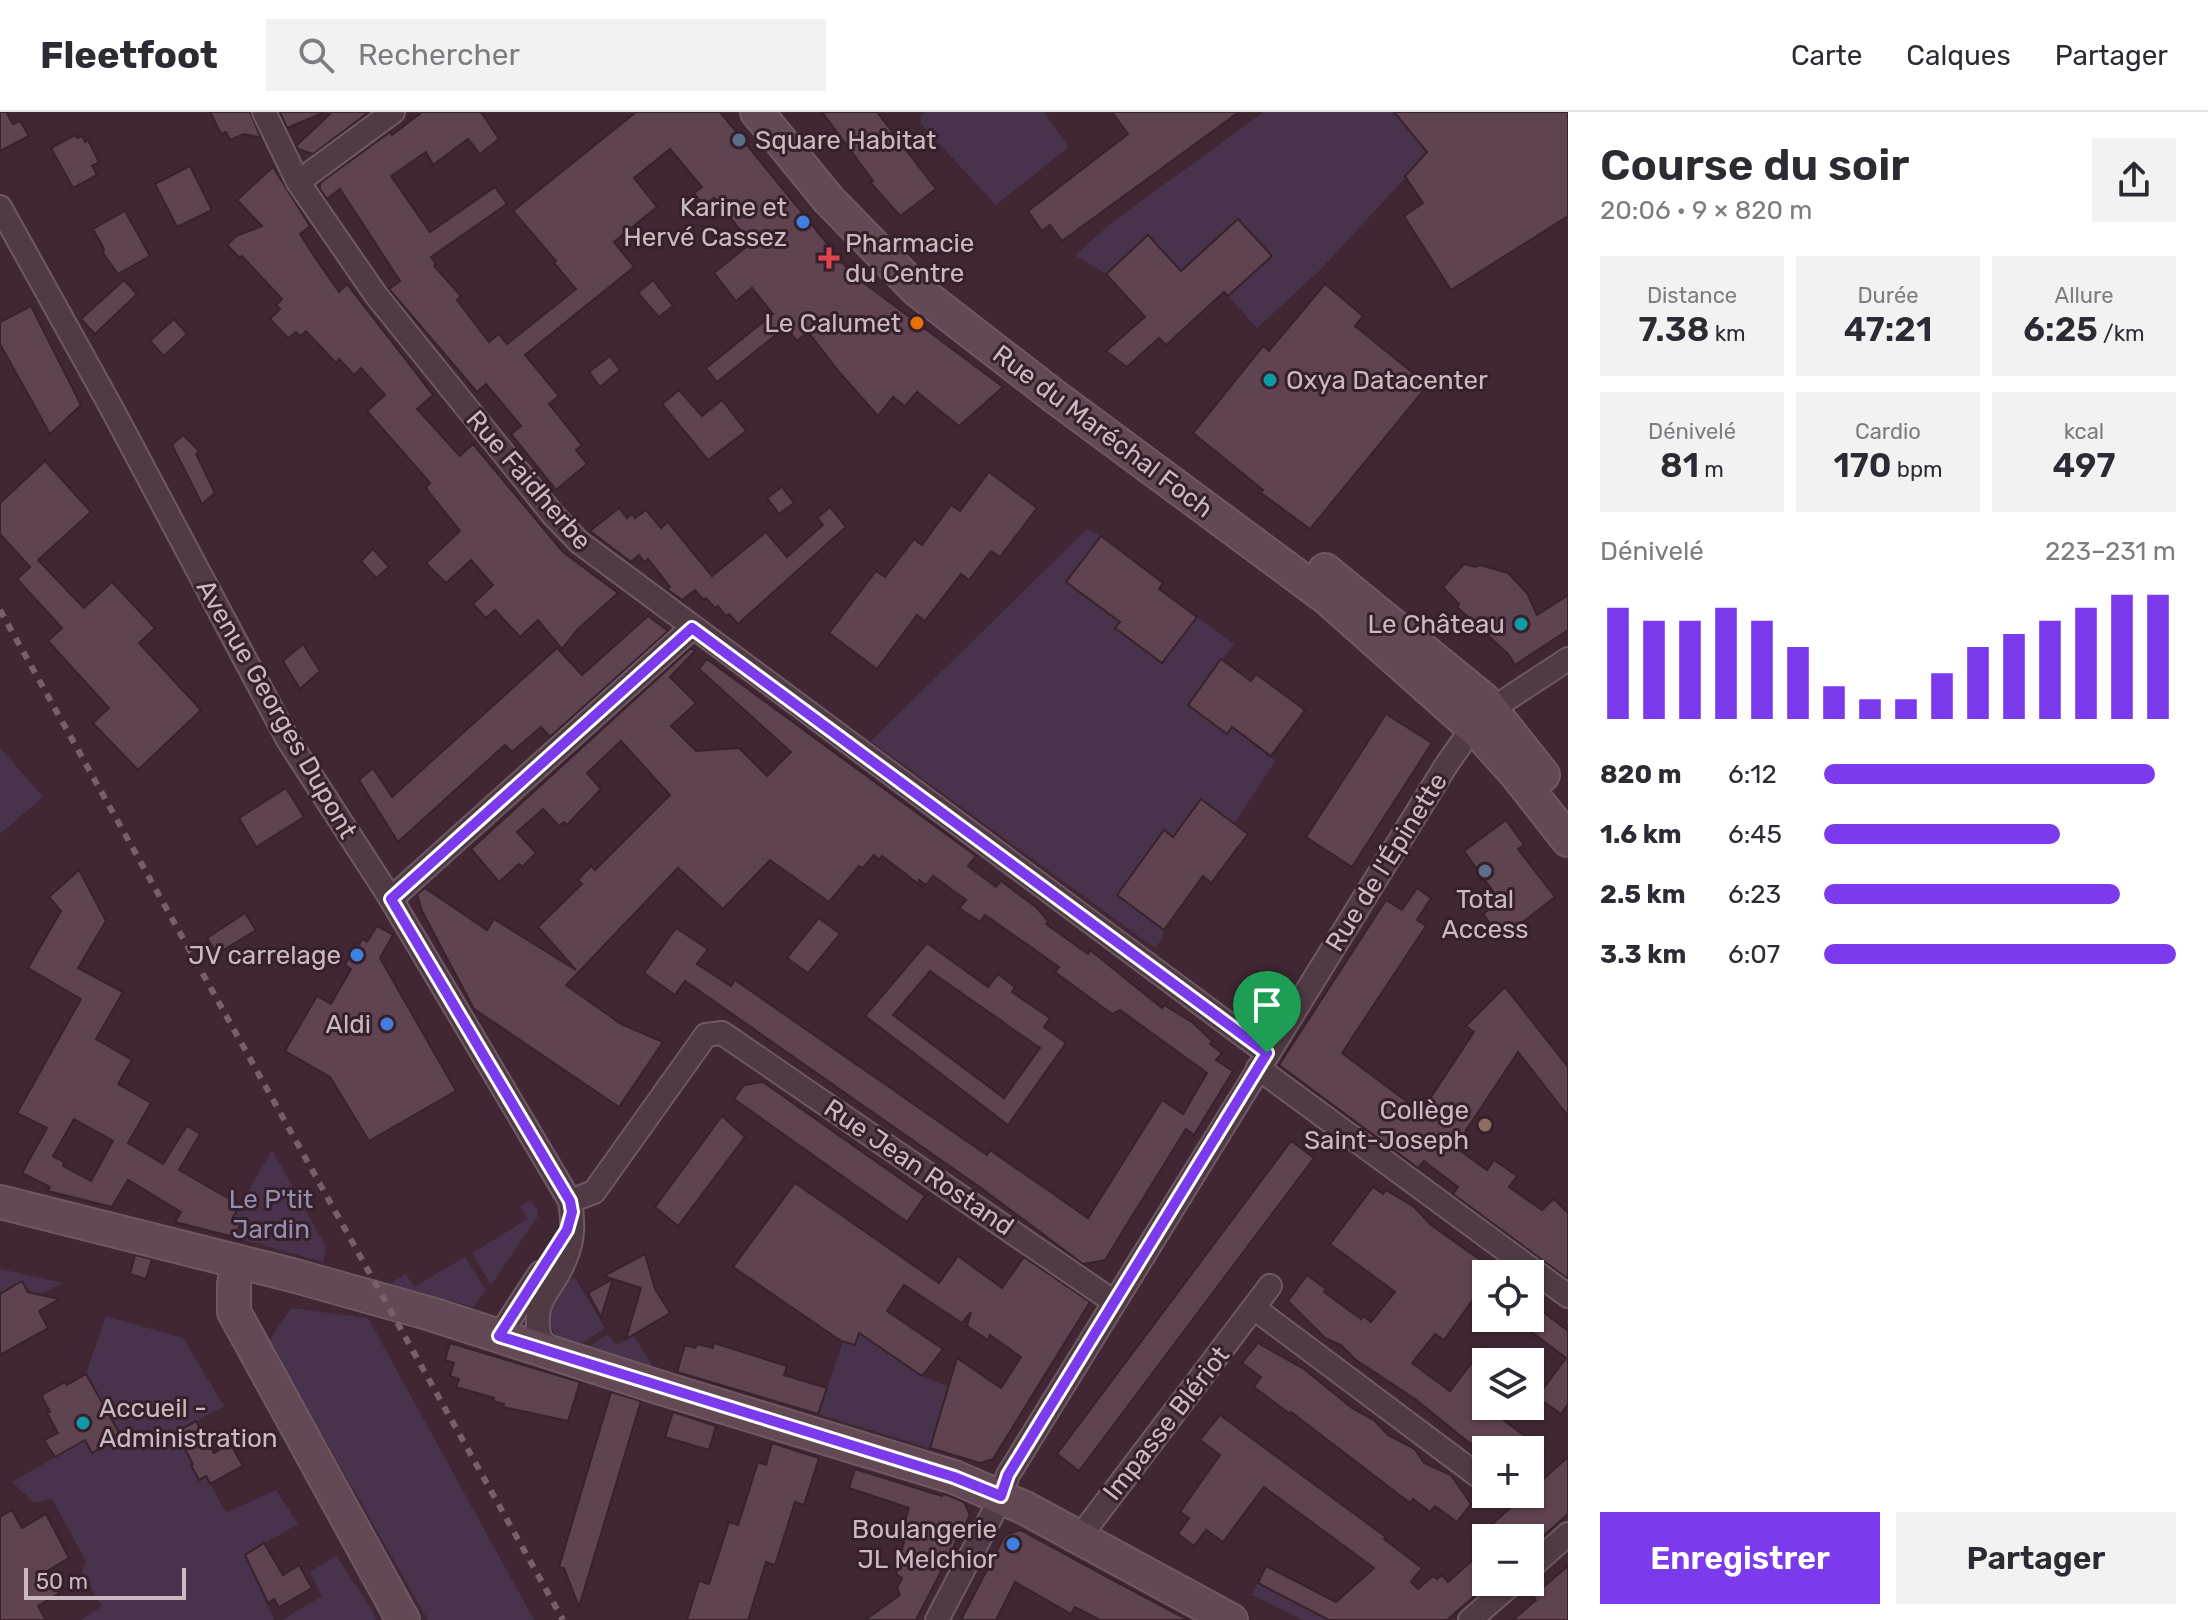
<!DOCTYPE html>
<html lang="fr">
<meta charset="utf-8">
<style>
:root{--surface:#fff;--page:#f2f2f3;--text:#2b2b33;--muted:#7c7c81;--line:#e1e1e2;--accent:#7c3aed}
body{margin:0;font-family:Rubik,sans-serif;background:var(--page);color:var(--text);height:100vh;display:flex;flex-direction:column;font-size:30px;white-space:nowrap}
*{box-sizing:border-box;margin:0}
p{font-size:26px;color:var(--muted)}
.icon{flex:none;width:44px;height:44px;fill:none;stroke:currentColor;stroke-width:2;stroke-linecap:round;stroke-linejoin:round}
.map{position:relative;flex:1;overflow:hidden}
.sheet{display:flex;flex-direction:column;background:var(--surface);width:640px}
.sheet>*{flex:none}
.fabs{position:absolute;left:1472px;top:1148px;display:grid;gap:16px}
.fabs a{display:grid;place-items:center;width:72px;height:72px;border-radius:0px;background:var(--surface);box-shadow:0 2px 6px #0004;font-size:40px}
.scale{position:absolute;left:24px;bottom:20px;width:162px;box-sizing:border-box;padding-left:8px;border:4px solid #cbb8c0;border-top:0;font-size:22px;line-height:28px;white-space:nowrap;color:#cbb8c0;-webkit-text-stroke:6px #36202a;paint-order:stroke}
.pin{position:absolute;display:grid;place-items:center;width:68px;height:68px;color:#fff;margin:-82px -34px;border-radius:50% 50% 50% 0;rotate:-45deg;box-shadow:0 0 8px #0007}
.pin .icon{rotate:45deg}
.round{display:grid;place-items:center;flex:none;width:84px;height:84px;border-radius:0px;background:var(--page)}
.summary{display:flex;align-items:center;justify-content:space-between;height:136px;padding:0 32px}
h1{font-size:44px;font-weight:600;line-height:60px}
.figures{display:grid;grid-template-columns:repeat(3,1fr);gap:12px;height:136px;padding:8px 32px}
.figures div{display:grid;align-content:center;border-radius:0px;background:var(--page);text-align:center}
.figures b{font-size:34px;font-weight:600}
.figures small{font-size:22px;font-weight:400}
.figures p{font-size:22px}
.chart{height:224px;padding:16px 32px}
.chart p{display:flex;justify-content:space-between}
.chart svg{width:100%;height:144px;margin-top:8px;stroke:var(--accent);stroke-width:6}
.action{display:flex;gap:16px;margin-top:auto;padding:16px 32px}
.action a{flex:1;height:92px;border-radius:0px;background:var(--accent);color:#fff;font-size:32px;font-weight:600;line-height:92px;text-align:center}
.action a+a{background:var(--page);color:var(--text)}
ul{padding:0 32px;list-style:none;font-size:26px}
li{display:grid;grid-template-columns:128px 96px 1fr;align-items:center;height:60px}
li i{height:20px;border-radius:10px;background:var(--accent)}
header{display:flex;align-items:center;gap:48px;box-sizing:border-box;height:112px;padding:0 40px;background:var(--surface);border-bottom:2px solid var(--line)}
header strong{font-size:38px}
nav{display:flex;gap:44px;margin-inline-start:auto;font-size:28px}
.search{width:560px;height:72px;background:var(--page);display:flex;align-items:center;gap:20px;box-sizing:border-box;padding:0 28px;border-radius:0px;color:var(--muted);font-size:30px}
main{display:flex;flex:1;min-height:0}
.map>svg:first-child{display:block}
</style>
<header>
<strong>Fleetfoot</strong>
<div class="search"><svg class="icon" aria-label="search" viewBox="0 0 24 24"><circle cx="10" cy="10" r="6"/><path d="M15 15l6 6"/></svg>Rechercher</div>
<nav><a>Carte</a><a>Calques</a><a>Partager</a></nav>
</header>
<main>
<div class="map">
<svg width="1568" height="1508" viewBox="0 0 1568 1508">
<rect width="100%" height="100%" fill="#402733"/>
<!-- green -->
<g fill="#49334c">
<path d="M926 0H1044L1069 35 996 93 921 12V4Z"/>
<path d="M1264 0H1394L1428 41 1322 156 1257 216 1228 184 1272 144 1238 107 1181 159 1106 162 1075 143 1115 108Z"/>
<path d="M1087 417 1101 424 1067 470 1120 510 1115 516 1162 551 1197 505 1234 532 1188 593 1226 621 1232 615 1275 649 1234 712 1200 687 1173 725 1164 719 1118 783 1164 818 1162 827 1155 836 871 629Z"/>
<path d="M0 636 43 685 0 722Z"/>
<path d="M272 1038 326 1135 323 1150 234 1125 240 1112 232 1107Z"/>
<path d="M530 1089 537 1097 538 1104 491 1173 472 1141 528 1107 520 1094Z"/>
<path d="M465 1145 486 1178 473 1195 390 1172 406 1162 414 1175Z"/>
<path d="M0 1157 63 1171 32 1187 22 1170 0 1182Z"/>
<path d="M575 1166 605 1216 582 1231 557 1224C539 1201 556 1188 569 1167Z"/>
<path d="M291 1196 368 1206 534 1508H428L269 1229Z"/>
<path d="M106 1204 183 1226 224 1294 177 1320 198 1368 206 1364 226 1401 276 1378 298 1412 245 1443 274 1508H81L102 1494 82 1460 86 1449 52 1387 34 1391 12 1370 85 1328 92 1341 86 1262Z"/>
<path d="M859 1221 922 1264 948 1275 930 1336 818 1302 843 1230 855 1233Z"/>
<path d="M608 1222 616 1233 633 1223 653 1255 590 1234Z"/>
<path d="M336 1444 371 1496 376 1508H282L322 1484 310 1460Z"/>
<path d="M1258 1471 1329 1508H1303L1252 1483Z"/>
</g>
<!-- building -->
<g fill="#604350" stroke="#38222c" stroke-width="2" fill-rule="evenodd">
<path d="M0 0H6L13 12 20 9 29 24 0 39Z"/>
<path d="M210 0H250L261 26 244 22 230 28 226 20 221 22Z"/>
<path d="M280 0H325L287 16Z"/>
<path d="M332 0H369L313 42 298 37 296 34Z"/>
<path d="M422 0H481L499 27 480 42 468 27 433 53 426 40 391 64 430 120 495 75 507 92 431 145 436 152 434 154 461 184 457 188 489 230 499 222 507 232 576 177 554 151 556 149 513 99 636 0H720L852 162 1003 275 959 314 917 280 905 294 893 285 878 304 840 261 808 220 797 229 786 215 717 270 706 256 773 202 752 176 736 189 714 161 751 131 714 86 704 94 694 81 702 75 670 37 634 66 657 95 614 130 634 155 525 243 559 284 549 292 582 333 576 338 587 352 556 378 511 322 521 314 486 272 477 280 389 177 400 169 340 77 327 87 320 77V71L390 20 392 23Z"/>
<path d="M822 0H877L936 77 900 104 870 70 873 69Z"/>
<path d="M1112 0H1239L1062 129 1050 113 1042 119 1028 99 1128 22Z"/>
<path d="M1394 0H1568V104L1451 178 1404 104 1423 91 1405 64 1427 40Z"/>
<path d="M75 23 77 26 82 24 85 30 88 28 99 50 92 54 97 63 73 76 51 36Z"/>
<path d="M190 54 212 98 177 115 155 72Z"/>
<path d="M273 55 310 114 300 122 312 141 339 180 347 172 433 283 417 297 460 344 473 332 563 440 618 481 577 518 562 537 538 508 520 525 495 498 486 506 473 492 493 473 471 448 446 471 426 451 460 419 429 380 426 375 430 371 367 299 385 283 361 256 354 263 339 247 336 251 306 219 300 224 296 220 288 226 270 207 280 197 276 193 282 187 242 144 240 146 227 133 236 124 262 114 237 88Z"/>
<path d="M125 99 150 144 118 162 103 141 104 137 93 117Z"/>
<path d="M1238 107 1272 144 1228 184 1224 180 1166 233 1159 226 1127 255 1106 239 1145 205 1106 162 1148 123 1181 159Z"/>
<path d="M124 168 137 182 95 222 81 207Z"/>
<path d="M653 168 673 194 659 205 638 181Z"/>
<path d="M1325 172 1363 204 1355 214 1428 273 1310 417 1261 381 1263 378 1193 321 1263 234 1269 239Z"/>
<path d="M31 194 81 293 50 322 0 232V210Z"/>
<path d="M174 207 187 222 164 244 150 229Z"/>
<path d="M610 244 620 258 600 275 589 260Z"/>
<path d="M679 278 702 304 722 288 746 319 708 348 662 292Z"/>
<path d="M183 323 199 339 196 342 215 381 202 392 172 333Z"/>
<path d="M45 349 91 400 38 448 84 496 112 470 155 516 139 531 201 598 138 658 93 611 109 596 48 529 62 516 17 467 30 455 0 422V391Z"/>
<path d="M989 360 1037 396 1000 445 991 439 969 468 961 462 925 509 917 503 877 557 829 521 876 459 885 465 914 427 922 433 951 393 960 399Z"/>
<path d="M782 375 794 391 779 402 767 386Z"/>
<path d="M830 395 846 415 738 512 729 502 726 504 718 494 715 496 706 486 704 488 695 478 682 488 667 477 670 475 648 447 644 450 639 443 631 450 590 419 619 396 627 406 632 402 635 406 646 398 661 416 668 410 712 464 766 420 787 445 823 413 817 406Z"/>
<path d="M1101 424 1163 471 1159 477 1197 505 1162 551 1115 516 1120 510 1066 470Z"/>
<path d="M373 437 389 455 376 466 361 449Z"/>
<path d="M1464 452 1476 455 1480 453 1508 461 1527 481 1537 503 1568 483V518L1515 553 1508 542 1457 495 1459 492 1443 475Z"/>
<path d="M648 504 668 519 550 625 541 615 512 640 505 633 398 730 359 668 373 656 392 685 557 536 582 563Z"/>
<path d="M303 532 320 559 300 577 283 549Z"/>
<path d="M691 536 695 539 670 565 696 591 671 614 696 639 739 636 767 664 791 640 699 557 707 547 976 744 968 754 996 775 1001 769 1036 795 1048 809 1046 812 1088 842 1090 838 1162 896 1164 893 1192 910 1212 929 1210 932 1222 941 1216 948 1233 959 1194 1023 1186 1017 1105 1148 1083 1152 981 1076 685 869 675 883 644 861 676 816 708 837 697 852 731 874 735 868 987 1043 990 1038 1088 1106 1162 988 1183 1002 1207 961 1120 898 1112 902 1055 860 1059 855 985 803 980 810 959 796 966 788 933 764 926 773 919 768 920 773 882 744 879 748 874 743 863 756 859 754 829 790 770 748 723 797 678 756 566 873 621 912 663 930 619 995 474 897 422 799 417 782 425 776 487 818 494 807 576 858 538 815 582 772 578 768 591 754 595 758 670 683 621 629 587 661 601 677 567 713 564 710 559 714 543 697 517 720 536 741 522 755 519 752 499 770 471 737Z"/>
<path d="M1221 547 1251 569 1256 562 1305 598 1271 644 1232 615 1227 622 1188 593Z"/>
<path d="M1386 602 1432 631 1352 755 1306 725Z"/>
<path d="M286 676 304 705 256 735 239 706Z"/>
<path d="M1201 687 1248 722 1211 771 1203 764 1164 818 1117 783 1164 718 1173 725Z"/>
<path d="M1506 708 1524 733 1518 737 1555 785 1502 826 1483 802 1500 789 1464 739Z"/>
<path d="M79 758 106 809 78 856 123 880 96 927 132 948 118 972 151 991 128 1031 163 1052 187 1014 200 1022 179 1058 240 1093 232 1107 241 1112 234 1125 175 1110 181 1100 128 1068 112 1095 48 1079 50 1075 22 1061 47 1016 17 1001 81 887 28 856 61 799 49 785ZM74 1007 113 1029 91 1069 63 1054 64 1050 53 1044Z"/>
<path d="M1417 776 1431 786 1417 808 1426 814 1342 941 1421 1000 1474 920 1466 914 1505 875 1568 955V1004L1518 940 1455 1035 1487 1058 1494 1048 1517 1064 1509 1075 1542 1098 1554 1087 1568 1101V1167L1453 1082 1458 1075 1424 1049 1418 1056 1279 953 1386 788 1402 798Z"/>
<path d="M245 801 256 818 217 842 207 826Z"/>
<path d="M819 806 840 822 808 861 787 846Z"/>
<path d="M377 814 393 823 380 846 456 979 369 1029 330 965 285 939 317 884 331 892 351 857 345 853 356 831 359 833 362 827 367 830Z"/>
<path d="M927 831 988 875 998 862 1015 875 1012 880 1050 906 1044 915 1066 931 1008 1013 865 904ZM930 859 1040 936 1004 986 893 903Z"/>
<path d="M763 970 925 1084 907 1110 734 987 744 973Z"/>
<path d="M722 1004 745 1025 678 1114 655 1095Z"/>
<path d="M1291 1029 1314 1046 1079 1359 1057 1342Z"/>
<path d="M795 1071 939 1171 958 1144 1002 1176 1024 1145 1090 1190 993 1347 980 1351 930 1336 957 1246 1001 1276 1021 1245 990 1223 988 1228 967 1214 971 1200 962 1211 904 1173 887 1199 943 1237 922 1264 859 1221 855 1233 841 1229 733 1155Z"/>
<path d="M1373 1075 1383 1082 1386 1078 1414 1095 1431 1113 1486 1152V1200L1472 1189 1444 1228 1435 1222 1412 1251 1450 1279 1486 1232V1295L1544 1338H1483L1467 1329 1415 1287 1356 1248 1341 1233 1325 1226 1288 1189 1307 1163 1326 1177 1324 1180 1361 1207 1363 1204 1371 1210 1395 1180 1330 1132Z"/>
<path d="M645 1142 655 1177 670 1201 626 1227 641 1176 613 1167 601 1205 588 1181 613 1167 604 1164Z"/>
<path d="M135 1143 152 1147 146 1167 130 1162Z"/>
<path d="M22 1169 28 1180 59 1187 39 1199 48 1216 0 1243V1182Z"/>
<path d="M1530 1190 1568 1219V1292L1561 1302 1537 1285 1566 1246 1513 1206H1530Z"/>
<path d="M450 1231 580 1270 568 1309 503 1295 504 1292 493 1289 494 1286 456 1275 459 1267 450 1264 454 1251 445 1248Z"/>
<path d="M714 1231 787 1254 784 1263 827 1276 818 1302 677 1260 685 1233 695 1236 698 1232 713 1236Z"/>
<path d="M1258 1231 1304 1257 1352 1296 1374 1308 1388 1323 1415 1337 1424 1351 1451 1363 1471 1392 1457 1410 1435 1394 1430 1400 1413 1387 1410 1391 1291 1300 1290 1302 1254 1275 1261 1265 1242 1251Z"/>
<path d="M86 1262 121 1324 92 1341 85 1328 55 1345 44 1328 58 1321 47 1301 50 1300 42 1285 43 1282 65 1270 67 1273Z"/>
<path d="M611 1280 641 1289 579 1495 564 1456 559 1455Z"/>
<path d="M673 1300 716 1314 709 1338 665 1325Z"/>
<path d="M1220 1303 1386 1425 1384 1427 1422 1456 1411 1470 1418 1477 1433 1464 1437 1467 1442 1463 1448 1470 1486 1436V1474L1447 1508H1329L1258 1471 1266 1454 1336 1490 1374 1456 1264 1375 1223 1430 1206 1418 1194 1434 1178 1422 1189 1406 1180 1400 1220 1343 1200 1328Z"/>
<path d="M196 1309 214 1341 230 1331 243 1354 210 1372 206 1364 199 1368 191 1353 193 1352 176 1320Z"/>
<path d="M772 1331 819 1346 804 1393 795 1390 775 1453 766 1450 748 1508H687L699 1469 709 1472 729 1410 738 1413 758 1350 766 1353Z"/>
<path d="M1568 1345V1402L1541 1426H1501L1490 1414 1526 1382H1530V1379Z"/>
<path d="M855 1357 942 1384 943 1382 947 1383 964 1390 970 1403 916 1508H865L900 1483 897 1476 902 1466 896 1462 904 1430 899 1429 909 1396 849 1376Z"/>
<path d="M12 1398 22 1416 46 1402 69 1446 47 1459 59 1481 38 1494 46 1508H0V1405Z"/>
<path d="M1021 1418 1109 1466 1188 1508H1100L1075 1495 1071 1502 1015 1470 996 1508H961L1005 1423Z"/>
<path d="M264 1431 283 1463 299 1453 312 1476 279 1495 274 1487 268 1491 245 1443Z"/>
<path d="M1568 1454V1508H1513L1536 1488 1533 1484Z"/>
</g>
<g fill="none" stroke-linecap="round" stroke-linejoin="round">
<defs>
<g id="street">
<path d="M264 0 298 70 376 183 554 404 579 430 1267 941"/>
<path d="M298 70 393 0"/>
<path d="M0 95 111 295 288 628 391 787 570 1089C573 1109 574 1126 566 1145 554 1179 530 1185 540 1227L555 1241"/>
<path d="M391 787 692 516"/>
<path d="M1258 956 1568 1184"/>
<path d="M570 1089 594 1080 706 923 722 921 1114 1190"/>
<path d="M1254 1196 1477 1363"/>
<path d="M499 1224 540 1161"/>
<path d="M1079 1426 1270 1174"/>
<path d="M1530 1456 1568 1422"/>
<path d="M937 1508 993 1401 1008 1363 1447 652 1473 615 1492 597 1568 547"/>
<path d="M1470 1508 1514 1470"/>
</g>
<g id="secondary">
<path d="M757 0 829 88 917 178 1054 284 1327 486 1480 622 1516 662 1568 728"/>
<path d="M1325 458 1483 587 1543 663"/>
<path d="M0 1090 292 1163 431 1202 658 1275 954 1365 1025 1396 1231 1508"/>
<path d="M238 1150 234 1172V1200L403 1508"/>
</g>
</defs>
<!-- street casing -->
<use href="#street" stroke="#6e5963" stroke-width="26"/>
<!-- secondary casing -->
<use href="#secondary" stroke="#6e5963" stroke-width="36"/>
<!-- street -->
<use href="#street" stroke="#503b45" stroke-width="22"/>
<!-- secondary -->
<use href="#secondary" stroke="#634954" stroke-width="32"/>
<!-- rail -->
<path stroke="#795f6b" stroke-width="6" stroke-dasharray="8 8" stroke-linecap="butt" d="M0 498 563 1508"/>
</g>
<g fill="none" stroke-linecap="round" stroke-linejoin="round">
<defs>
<path id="route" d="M692 516 1267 941 1008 1363 1001 1384 954 1365 499 1224 567 1118 572 1100 570 1089 391 787Z"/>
</defs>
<!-- route casing -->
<use href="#route" stroke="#fff" stroke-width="16"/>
<!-- route -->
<use href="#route" stroke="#7c3aed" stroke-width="10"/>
</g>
<!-- markers -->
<g fill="#5c6f8a" stroke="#36202a" stroke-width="3">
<circle cx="739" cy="28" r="8"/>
<circle cx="1485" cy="759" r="8"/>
</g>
<g fill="#3f7fe0" stroke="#36202a" stroke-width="3">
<circle cx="803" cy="110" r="8"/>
<circle cx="357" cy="843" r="8"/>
<circle cx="387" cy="912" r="8"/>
<circle cx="1013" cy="1432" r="8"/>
</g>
<path fill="#e0444e" stroke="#36202a" stroke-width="3" d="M825 134h8v8h8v8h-8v8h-8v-8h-8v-8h8z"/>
<circle fill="#e8710a" stroke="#36202a" stroke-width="3" cx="917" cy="211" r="8"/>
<g fill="#0f9aa8" stroke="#36202a" stroke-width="3">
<circle cx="1270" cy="268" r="8"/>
<circle cx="1521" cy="512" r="8"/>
<circle cx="83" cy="1311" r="8"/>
</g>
<circle fill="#8d6e63" stroke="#36202a" stroke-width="3" cx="1485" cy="1013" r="8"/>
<g text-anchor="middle" stroke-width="6" stroke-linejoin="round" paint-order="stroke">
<!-- poi labels -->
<g font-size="26" fill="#cbb8c0" stroke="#36202a" text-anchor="end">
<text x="755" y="37" text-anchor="start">Square Habitat</text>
<text x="787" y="104">Karine et<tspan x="787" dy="30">Hervé Cassez</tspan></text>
<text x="845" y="140" text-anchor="start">Pharmacie<tspan x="845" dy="30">du Centre</tspan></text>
<text x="901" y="220">Le Calumet</text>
<text x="1286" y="277" text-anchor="start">Oxya Datacenter</text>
<text x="1505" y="521">Le Château</text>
<text x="1485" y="796" text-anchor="middle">Total<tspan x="1485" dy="30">Access</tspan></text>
<text x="341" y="852">JV carrelage</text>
<text x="371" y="921">Aldi</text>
<text x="1469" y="1007">Collège<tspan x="1469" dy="30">Saint-Joseph</tspan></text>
<text x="99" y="1305" text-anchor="start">Accueil -<tspan x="99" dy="30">Administration</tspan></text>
<text x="997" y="1426">Boulangerie<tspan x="997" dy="30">JL Melchior</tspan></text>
</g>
<!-- street labels -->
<g font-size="26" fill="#cbb8c0" stroke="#36202a">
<text transform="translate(1103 319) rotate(37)" y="9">Rue du Maréchal Foch</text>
<text transform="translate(529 368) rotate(49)" y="9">Rue Faidherbe</text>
<text transform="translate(277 597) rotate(60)" y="9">Avenue Georges Dupont</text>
<text transform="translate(1386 750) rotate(-58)" y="9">Rue de l'Épinette</text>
<text transform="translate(919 1055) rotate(34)" y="9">Rue Jean Rostand</text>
<text transform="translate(1166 1311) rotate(-52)" y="9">Impasse Blériot</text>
</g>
<!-- park labels -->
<g font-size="26" fill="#938daf" stroke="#36202a">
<text x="271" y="1096">Le P'tit<tspan x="271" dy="30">Jardin</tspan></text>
</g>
</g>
</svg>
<div class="fabs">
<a><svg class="icon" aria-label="locate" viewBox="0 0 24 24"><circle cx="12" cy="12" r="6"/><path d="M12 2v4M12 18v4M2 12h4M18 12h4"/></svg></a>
<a><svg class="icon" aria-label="layers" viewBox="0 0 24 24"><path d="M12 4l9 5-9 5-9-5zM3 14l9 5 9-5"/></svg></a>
<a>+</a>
<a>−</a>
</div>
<div class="scale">50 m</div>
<div class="pin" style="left:1267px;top:941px;background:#1e9e55"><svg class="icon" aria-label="arrive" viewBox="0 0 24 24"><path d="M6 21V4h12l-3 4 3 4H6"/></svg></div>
</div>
<section class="sheet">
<div class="summary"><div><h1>Course du soir</h1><p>20:06 · 9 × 820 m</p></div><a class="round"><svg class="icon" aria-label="share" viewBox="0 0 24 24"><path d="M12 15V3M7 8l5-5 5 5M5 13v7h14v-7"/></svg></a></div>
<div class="figures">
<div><p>Distance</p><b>7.38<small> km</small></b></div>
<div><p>Durée</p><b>47:21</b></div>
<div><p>Allure</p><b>6:25<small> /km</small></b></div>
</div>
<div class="figures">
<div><p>Dénivelé</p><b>81<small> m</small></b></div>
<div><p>Cardio</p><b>170<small> bpm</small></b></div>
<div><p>kcal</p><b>497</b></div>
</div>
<div class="chart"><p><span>Dénivelé</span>223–231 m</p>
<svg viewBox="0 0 160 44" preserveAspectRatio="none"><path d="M5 44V10M15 44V14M25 44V14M35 44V10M45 44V14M55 44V22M65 44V34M75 44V38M85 44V38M95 44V30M105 44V22M115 44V18M125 44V14M135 44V10M145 44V6M155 44V6"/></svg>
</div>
<ul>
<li><b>820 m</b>6:12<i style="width:94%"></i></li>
<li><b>1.6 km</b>6:45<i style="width:67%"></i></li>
<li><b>2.5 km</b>6:23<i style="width:84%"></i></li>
<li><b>3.3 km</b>6:07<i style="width:100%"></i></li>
</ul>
<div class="action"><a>Enregistrer</a><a>Partager</a></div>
</section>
</main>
